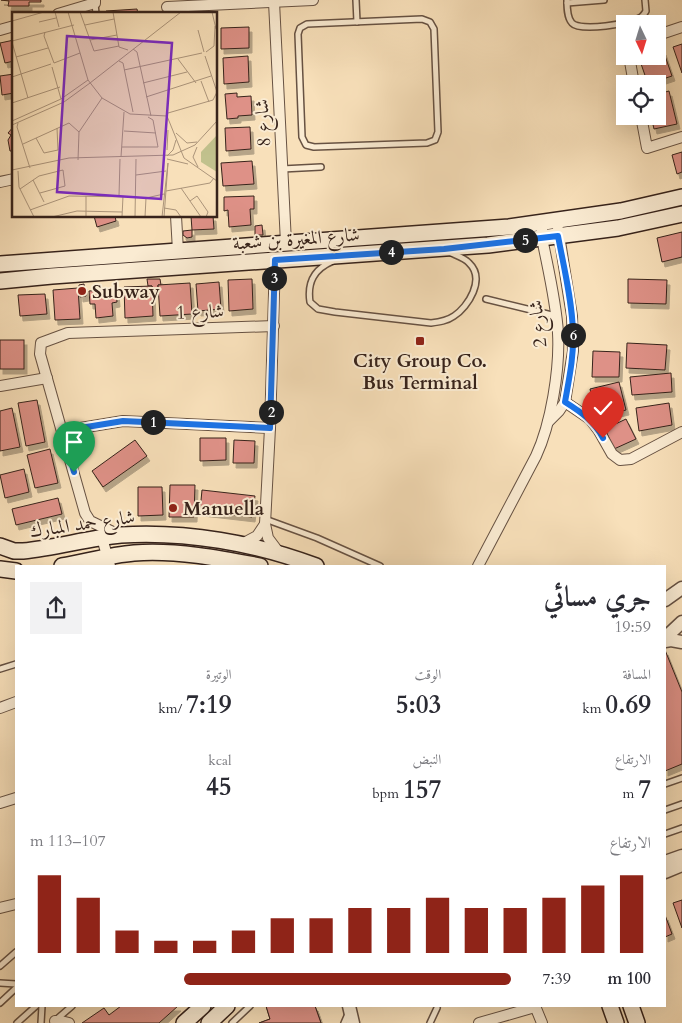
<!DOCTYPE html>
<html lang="ar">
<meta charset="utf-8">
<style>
:root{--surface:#fff;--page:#f2f2f3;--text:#2b2b33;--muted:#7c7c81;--accent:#8f2418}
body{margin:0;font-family:Cardo,Amiri,serif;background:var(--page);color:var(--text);direction:rtl;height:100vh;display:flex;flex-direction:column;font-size:19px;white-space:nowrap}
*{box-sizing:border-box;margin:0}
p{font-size:16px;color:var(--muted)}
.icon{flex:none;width:28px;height:28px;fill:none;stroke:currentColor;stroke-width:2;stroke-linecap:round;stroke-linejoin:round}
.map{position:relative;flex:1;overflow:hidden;direction:ltr}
.sheet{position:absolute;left:15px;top:565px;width:651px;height:442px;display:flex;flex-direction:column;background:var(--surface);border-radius:0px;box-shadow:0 5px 20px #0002;direction:rtl}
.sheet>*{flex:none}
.needle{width:32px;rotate:176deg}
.fabs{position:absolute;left:616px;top:15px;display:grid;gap:10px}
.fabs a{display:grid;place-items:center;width:50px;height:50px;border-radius:0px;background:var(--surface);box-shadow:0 5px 20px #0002;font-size:25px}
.pin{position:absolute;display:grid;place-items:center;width:42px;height:42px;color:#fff;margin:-51px -21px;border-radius:50% 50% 50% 0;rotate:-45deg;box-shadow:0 0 5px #0007}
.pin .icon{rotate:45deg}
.km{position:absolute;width:25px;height:25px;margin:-12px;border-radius:50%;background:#222;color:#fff;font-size:14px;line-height:25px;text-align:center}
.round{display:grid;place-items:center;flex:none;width:52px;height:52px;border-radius:0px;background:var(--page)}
.headline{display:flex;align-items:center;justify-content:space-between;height:85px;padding:0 15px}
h1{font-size:28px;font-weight:600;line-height:38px}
.stats{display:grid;grid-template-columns:repeat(3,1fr);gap:8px;height:85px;padding:5px 15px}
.stats div{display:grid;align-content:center}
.stats b{font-size:25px;font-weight:600}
.stats small{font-size:14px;font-weight:400}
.stats p{font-size:14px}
.chart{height:140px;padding:10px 15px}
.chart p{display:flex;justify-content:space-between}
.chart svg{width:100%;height:90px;margin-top:5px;stroke:var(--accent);stroke-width:6}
ul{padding:0 15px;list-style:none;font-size:16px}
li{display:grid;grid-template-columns:80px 60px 1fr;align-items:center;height:38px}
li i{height:12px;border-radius:6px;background:var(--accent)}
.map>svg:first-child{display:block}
</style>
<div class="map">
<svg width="682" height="1023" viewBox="0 0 682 1023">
<defs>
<filter id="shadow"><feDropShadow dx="3" dy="5" stdDeviation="0" flood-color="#0004"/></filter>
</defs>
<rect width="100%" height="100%" fill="#f8e0ba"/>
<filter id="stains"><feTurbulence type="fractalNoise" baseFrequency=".004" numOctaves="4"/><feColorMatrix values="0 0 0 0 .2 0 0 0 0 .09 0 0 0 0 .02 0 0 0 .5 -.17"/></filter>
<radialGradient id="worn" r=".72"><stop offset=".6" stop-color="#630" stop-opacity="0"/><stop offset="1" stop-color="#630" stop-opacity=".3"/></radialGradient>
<!-- building -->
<g fill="#de9187" stroke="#37231b" filter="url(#shadow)">
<path d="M1 0H41V2H29V6H8L9 1Z"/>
<path d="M137 9 138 14H106V11Z"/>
<path d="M249 27V48L221 49V28Z"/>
<path d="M14 40V61L5 63 0 43Z"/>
<path d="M682 44V73L673 47Z"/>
<path d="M663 50 672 76 648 84 639 58 645 56H658V52Z"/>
<path d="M248 56 249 82 224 84 223 58Z"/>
<path d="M14 74V93L2 95 0 76Z"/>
<path d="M669 91 677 124 654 129 651 116H658V94Z"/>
<path d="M237 93V97L251 96 252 115 238 116V118L227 119 225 94Z"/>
<path d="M14 126V151H10L8 140 11 135 8 133Z"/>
<path d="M250 127 251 149 226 151 225 128Z"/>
<path d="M682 152V172L677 174 672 155Z"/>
<path d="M252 161 254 184 223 186 221 163Z"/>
<path d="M254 196V209H250L251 225 229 227 228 210 224 211V197Z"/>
<path d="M94 216H115L116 221 97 227Z"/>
<path d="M191 216H213L214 229 192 230Z"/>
<path d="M262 225 263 235H255V226Z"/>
<path d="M192 230V237L187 238 183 235V231Z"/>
<path d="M682 232V257L662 262 657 238Z"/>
<path d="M147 279H160L161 285H158V290H152V286H148Z"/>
<path d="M252 279 253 309 229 311 228 280Z"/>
<path d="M628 279 667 280 666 304 628 303Z"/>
<path d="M219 282 221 309 198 311 196 284Z"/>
<path d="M190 283 192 314 160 316 158 285Z"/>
<path d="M84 284 86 296 80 297 79 285Z"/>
<path d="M152 286 153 316 125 318 124 287Z"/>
<path d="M78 288 80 319 55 320 53 290Z"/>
<path d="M116 289 117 302 112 303 113 316 96 318 95 304H90L89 291Z"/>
<path d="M45 294 47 314 20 316 18 295Z"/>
<rect x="0" y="340" width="24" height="29"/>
<path d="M627 343 667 345 665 370 626 368Z"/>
<path d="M593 351 620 352 619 377H592Z"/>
<path d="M671 373 672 392 632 395 630 377Z"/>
<path d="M619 382 626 410 596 417 590 389Z"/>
<path d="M37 400 45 442 26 446 18 403Z"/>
<path d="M669 403 672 425 639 431 636 408Z"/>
<path d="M12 408 20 447 0 451V411Z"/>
<path d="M626 419 636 439 614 449 605 429Z"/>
<path d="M200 438H226V460L200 461Z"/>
<path d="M135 440 147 456 103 487 92 471Z"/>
<path d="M234 440 255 441 254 463H233Z"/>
<path d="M50 449 58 483 35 488 27 455Z"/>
<path d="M24 469 29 492 5 498 0 475Z"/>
<path d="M170 485H195L194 517H169Z"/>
<path d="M138 487H162L163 515 138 516Z"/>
<path d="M202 490 255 496 252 517 200 511Z"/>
<path d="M58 498 62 514 16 525 12 509Z"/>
<path d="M665 650 682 692V764L665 771Z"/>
<path d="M682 900V928L673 903Z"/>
<path d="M665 915 672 934 665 937Z"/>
<path d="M121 1006H178L159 1023H82L104 1008 109 1015Z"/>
<path d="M266 1006H315L321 1023H259L270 1019Z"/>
<path d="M266 1006H315L321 1023H259L270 1019Z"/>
</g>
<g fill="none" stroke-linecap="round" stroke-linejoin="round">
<defs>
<g id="service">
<path d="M356 0 357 22"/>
<path d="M567 0C567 7 567 18 572 23 580 32 631 24 641 17 644 15 644 14 646 11L645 0"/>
<path d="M95 3 96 14"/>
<path d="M567 3 604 0"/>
<path d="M422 19 430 22 434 29 438 132 435 140 427 143 314 147 306 145 302 137 298 34 300 28 307 24Z"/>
<path d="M282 169 321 167"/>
<path d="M333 261C314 269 307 282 310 302L318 309 335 312 431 323C439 322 447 321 454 316 468 307 486 279 469 263 465 258 455 255 449 252"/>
<path d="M486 299 556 316"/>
<path d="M265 519 317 538 380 566"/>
<path d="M0 669 16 664"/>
<path d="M665 784 682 778"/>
<path d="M665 810 682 804"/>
<path d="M665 834 682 828"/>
<path d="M0 966 16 952"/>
<path d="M0 983 16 984"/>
<path d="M0 1003 16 988"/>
<path d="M57 1019 72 1006"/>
<path d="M17 1023 36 1006"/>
<path d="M41 1023 42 1006"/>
<path d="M232 1023 250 1006"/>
<path d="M344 1023 348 1014"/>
<path d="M430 1023 437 1008"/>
</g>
<g id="minor">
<path d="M274 2 286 243"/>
<path d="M167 7 313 0"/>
<path d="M58 14 95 3V0"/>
<path d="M0 30 14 26"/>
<path d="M658 35 682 27"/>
<path d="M629 56 634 84"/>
<path d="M641 116 647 148 682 137"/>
<path d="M0 182 14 179"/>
<path d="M176 216 178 251"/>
<path d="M275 260 270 428 265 524 268 538 280 554"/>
<path d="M0 386 47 378"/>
<path d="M565 402 590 419 599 431 612 454 620 460 631 459 682 432"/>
<path d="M548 422 559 411 565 402 573 351 572 316 558 229"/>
<path d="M62 431 123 421 270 428"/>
<path d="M119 535 90 521 85 513 40 354 41 343 68 333 274 326"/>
<path d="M102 538 110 566"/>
<path d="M242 544 257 536 265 524"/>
<path d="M478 566 536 456C551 424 560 369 558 333 556 301 548 269 542 238V223"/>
<path d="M0 708 16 702"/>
<path d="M0 803 16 798"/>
<path d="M0 908 16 904"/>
<path d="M535 1006 542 1023"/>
<path d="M55 1021H61L69 1023"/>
<path d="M479 1023 535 1007"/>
</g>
<g id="tertiary">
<path d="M665 600 682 588"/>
<path d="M665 638 682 622"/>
<path d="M665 641 671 640 682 642"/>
<path d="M665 862 682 856"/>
<path d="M665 872 682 865"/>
<path d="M349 1006 353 1023"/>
</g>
<g id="secondary">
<path d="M0 264 509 227 621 211 682 197"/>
<path d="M0 281 52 276 488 245 618 228 682 214"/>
<path d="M0 546 14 551H23C56 548 88 538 121 535 186 531 255 543 316 566"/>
<path d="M62 566C86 562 110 555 134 553 176 550 219 558 260 566"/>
<path d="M0 569 16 571"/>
<path d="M610 1006 616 1023"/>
<path d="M631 1006 637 1023"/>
<path d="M184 1023 203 1006"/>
<path d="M209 1023 227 1006"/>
</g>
</defs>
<!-- service casing -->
<use href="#service" stroke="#675243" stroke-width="8"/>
<!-- minor casing -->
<use href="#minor" stroke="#675243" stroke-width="12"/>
<!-- tertiary casing -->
<use href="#tertiary" stroke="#675243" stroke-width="15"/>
<!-- secondary casing -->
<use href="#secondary" stroke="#37231b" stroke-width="18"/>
<!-- service -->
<use href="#service" stroke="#faebd2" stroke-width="5"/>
<!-- minor -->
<use href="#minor" stroke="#faebd2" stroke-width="10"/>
<!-- tertiary -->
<use href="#tertiary" stroke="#faebd2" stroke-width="12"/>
<!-- secondary -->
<use href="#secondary" stroke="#faebd2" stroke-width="15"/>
</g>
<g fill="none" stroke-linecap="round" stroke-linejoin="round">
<defs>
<path id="route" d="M74 472 62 431 123 421 270 428 275 260 444 249 558 236C564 268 572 300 573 332 574 356 569 379 565 402 581 412 594 421 603 438"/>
</defs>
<!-- route casing -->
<use href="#route" stroke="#fff" stroke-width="10"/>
<!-- route -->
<use href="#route" stroke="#1a73e8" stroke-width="6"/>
</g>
<!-- markers -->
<g fill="#8f2418" stroke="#faebd2" stroke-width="2">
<circle cx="82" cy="291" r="5"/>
<rect x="415" y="336" width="10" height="10" rx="2.5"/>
<circle cx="173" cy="508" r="5"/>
</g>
<g text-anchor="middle" stroke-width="4" stroke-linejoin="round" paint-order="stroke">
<!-- street labels -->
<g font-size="19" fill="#37231b" stroke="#faebd2">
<text transform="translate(262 123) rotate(-93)" y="7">شارع 8</text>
<text transform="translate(296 238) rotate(-4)" y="7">شارع المغيرة بن شعبة</text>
<text transform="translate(200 311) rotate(-2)" y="7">شارع 1</text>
<text transform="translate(537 324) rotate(-96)" y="7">شارع 2</text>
<text transform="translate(82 523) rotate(-8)" y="7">شارع حمد المبارك</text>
</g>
<!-- poi labels -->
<g font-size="19" font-weight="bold" fill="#37231b" stroke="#faebd2" text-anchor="start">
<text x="92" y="298">Subway</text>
<text x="420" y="367" text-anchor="middle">City Group Co.<tspan x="420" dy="22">Bus Terminal</tspan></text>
<text x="183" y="515">Manuella</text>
</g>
</g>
<!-- overview -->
<g transform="translate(12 12)">
<rect width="205" height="205" fill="#f8e0ba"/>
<path d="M205 123V160L189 150V140Z" fill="#c1c18d"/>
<path fill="none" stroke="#ab947a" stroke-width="1" d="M43 0 47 15M56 0 76 68 90 86 118 102 155 104 172 146 205 169M68 0 82 39 107 34M101 0 107 35 116 38M200 0 204 17M0 9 32 0M27 10 44 6M73 13 102 7M186 18 192 40M33 20 32 24 42 51M78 28 105 23M0 29 62 13M0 30 16 86M121 37 125 40 139 104M194 40 202 34 203 14M193 44 205 80M4 45 36 36M166 47 184 71M107 49 111 51 121 100M42 51 68 41M40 55 49 87M112 58 190 41M0 65 39 52M189 69 197 90M78 71 169 0M131 71 175 60M134 85 199 64M0 91 48 75M156 101 201 88 205 80M0 109 49 87 76 68M6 111 5 115 18 156M0 113 52 90 78 71M112 119 144 121M164 121 175 131 185 130M24 126 32 141 46 138 45 116M11 132 57 111 67 120M110 135H146L141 108 136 105M185 135 181 145 186 155M155 138 156 118M155 144 161 138 164 128M109 145 112 100M155 147 176 152M66 148 67 120 90 86M0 158 57 146 161 143 183 133 205 109M6 159 7 175 22 205M124 163 154 159M21 168 32 190M169 176 189 205M8 177 27 164 51 158 53 174 28 181M154 179 198 171 202 166M74 184V205M107 184 108 147M178 189 185 184 196 200 194 205M152 196 164 198 169 205M18 198 57 184 123 185M40 205 65 199 110 200M110 205 111 184M123 205 124 147M133 205 134 186 152 182M150 205 156 151 152 205"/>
<path fill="#7b2cbf" fill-opacity="0.15" stroke="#7b2cbf" stroke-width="2.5" d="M55 24 160 31 149 187 45 180Z"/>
<rect width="205" height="205" fill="none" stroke="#37231b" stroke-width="2.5"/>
</g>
<rect width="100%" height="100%" filter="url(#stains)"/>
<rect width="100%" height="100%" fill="url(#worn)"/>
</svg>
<div class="fabs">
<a><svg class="needle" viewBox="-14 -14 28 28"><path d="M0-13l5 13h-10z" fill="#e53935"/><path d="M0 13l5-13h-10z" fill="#7c7c81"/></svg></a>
<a><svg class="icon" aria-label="locate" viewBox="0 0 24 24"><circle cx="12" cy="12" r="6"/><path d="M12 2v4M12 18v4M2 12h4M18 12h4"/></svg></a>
</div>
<div class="pin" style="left:74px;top:472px;background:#1e9e55"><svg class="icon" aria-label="arrive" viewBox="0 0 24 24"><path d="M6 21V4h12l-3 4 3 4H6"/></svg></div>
<div class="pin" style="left:603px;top:438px;background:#d93025"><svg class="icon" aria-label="check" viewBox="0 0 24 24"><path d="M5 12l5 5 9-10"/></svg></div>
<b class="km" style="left:153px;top:422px">1</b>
<b class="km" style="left:271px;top:412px">2</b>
<b class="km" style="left:274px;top:278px">3</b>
<b class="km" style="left:391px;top:252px">4</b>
<b class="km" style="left:525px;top:240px">5</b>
<b class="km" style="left:573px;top:335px">6</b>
<section class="sheet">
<div class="headline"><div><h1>جري مسائي</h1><p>19:59</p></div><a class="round"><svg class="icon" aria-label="share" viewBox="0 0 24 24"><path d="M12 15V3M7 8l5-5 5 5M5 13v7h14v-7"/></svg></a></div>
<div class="stats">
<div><p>المسافة</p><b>0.69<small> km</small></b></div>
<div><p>الوقت</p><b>5:03</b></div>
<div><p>الوتيرة</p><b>7:19<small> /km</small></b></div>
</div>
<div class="stats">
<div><p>الارتفاع</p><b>7<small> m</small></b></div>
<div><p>النبض</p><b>157<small> bpm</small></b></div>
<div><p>kcal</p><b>45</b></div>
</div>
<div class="chart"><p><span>الارتفاع</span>107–113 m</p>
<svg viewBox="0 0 160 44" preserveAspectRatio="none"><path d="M5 44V6M15 44V17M25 44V33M35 44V38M45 44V38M55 44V33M65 44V27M75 44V27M85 44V22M95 44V22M105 44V17M115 44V22M125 44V22M135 44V17M145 44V11M155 44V6"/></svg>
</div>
<ul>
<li><b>100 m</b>7:39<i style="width:68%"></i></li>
</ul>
</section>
</div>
